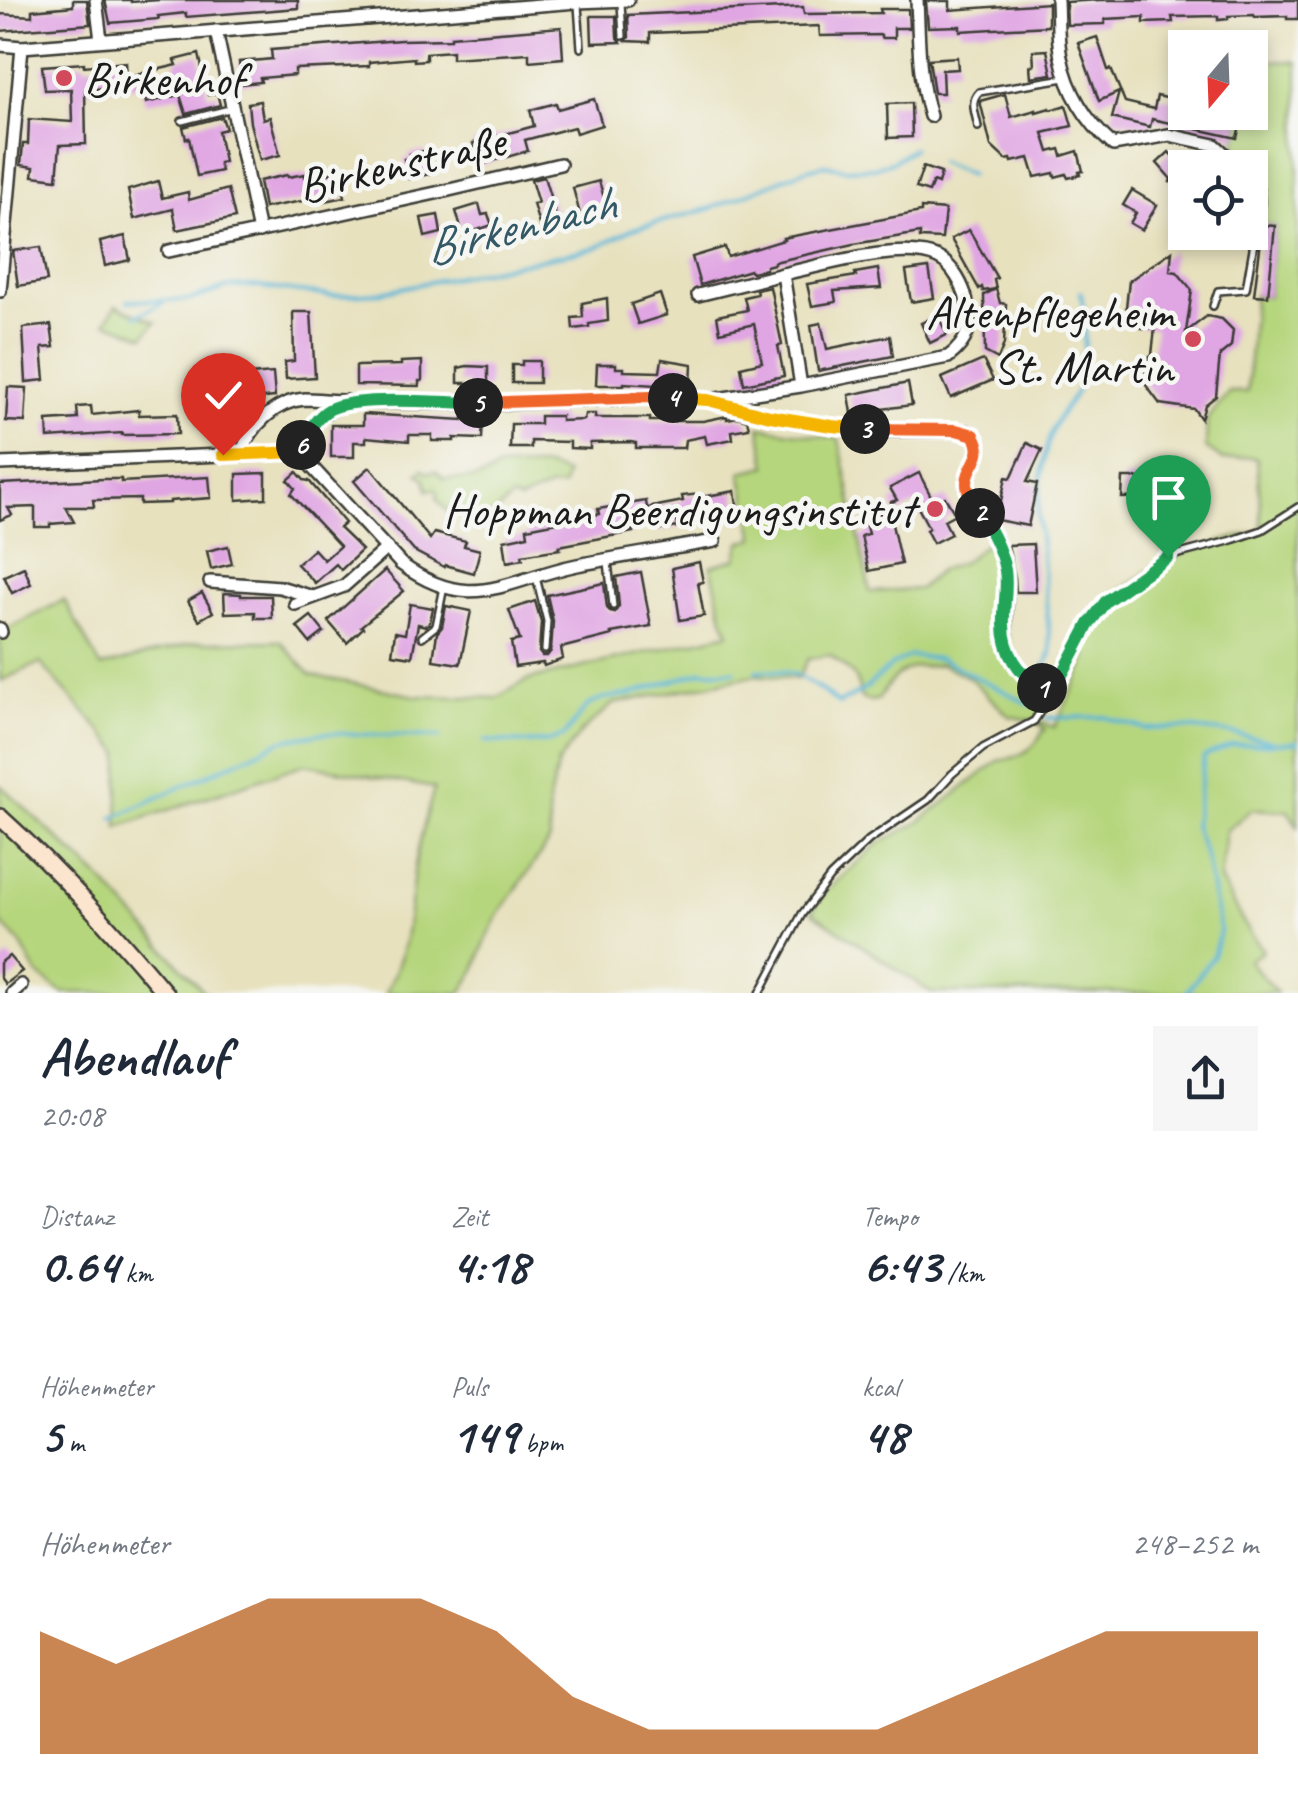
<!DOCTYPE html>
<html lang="de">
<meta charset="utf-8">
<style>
:root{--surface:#fff;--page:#f6f6f7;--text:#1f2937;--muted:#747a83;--accent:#b45309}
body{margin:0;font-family:Caveat,sans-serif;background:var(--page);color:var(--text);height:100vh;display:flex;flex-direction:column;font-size:38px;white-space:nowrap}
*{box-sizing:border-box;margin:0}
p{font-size:32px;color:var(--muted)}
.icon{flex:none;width:55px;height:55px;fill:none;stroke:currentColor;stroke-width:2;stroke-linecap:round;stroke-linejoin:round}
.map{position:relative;height:993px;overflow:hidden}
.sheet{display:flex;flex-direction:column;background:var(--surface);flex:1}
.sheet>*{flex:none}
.needle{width:65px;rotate:199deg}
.buttons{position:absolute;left:1168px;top:30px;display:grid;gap:20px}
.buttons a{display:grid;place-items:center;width:100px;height:100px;border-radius:0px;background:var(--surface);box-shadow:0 5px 15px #0003;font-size:50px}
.pin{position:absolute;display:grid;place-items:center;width:85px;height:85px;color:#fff;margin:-102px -42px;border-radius:50% 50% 50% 0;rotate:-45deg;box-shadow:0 0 10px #0007}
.pin .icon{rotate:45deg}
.km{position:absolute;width:50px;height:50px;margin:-25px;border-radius:50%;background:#222;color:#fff;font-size:28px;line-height:50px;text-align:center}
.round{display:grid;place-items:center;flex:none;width:105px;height:105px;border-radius:0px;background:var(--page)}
.head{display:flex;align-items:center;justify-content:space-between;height:170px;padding:0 40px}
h1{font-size:55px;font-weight:700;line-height:75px}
.stats{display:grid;grid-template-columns:repeat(3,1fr);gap:15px;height:170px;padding:10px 40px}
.stats div{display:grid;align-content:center}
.stats b{font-size:50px;font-weight:700}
.stats small{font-size:28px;font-weight:400}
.stats p{font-size:28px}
.chart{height:280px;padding:20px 40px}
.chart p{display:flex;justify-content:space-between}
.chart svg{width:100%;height:180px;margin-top:10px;fill:var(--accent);opacity:.7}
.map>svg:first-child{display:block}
</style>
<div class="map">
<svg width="1298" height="993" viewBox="0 0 1298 993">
<rect width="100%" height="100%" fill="#f6f6f2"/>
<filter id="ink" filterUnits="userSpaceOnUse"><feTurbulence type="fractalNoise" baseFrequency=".01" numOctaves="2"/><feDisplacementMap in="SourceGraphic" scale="20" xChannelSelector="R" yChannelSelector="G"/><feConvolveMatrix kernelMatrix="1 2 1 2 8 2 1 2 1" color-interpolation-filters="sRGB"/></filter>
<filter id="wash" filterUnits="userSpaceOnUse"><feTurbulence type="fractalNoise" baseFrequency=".0048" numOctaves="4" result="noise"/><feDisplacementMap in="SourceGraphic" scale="40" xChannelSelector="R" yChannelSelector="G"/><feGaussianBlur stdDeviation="2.25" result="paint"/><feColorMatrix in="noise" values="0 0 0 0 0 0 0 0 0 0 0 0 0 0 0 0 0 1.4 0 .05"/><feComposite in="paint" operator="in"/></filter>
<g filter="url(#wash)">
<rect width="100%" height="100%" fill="#e7e1be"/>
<!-- green -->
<g fill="#b6d67d" stroke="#69794c" stroke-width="2.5">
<path d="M1252 60 1298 62V827L1288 811 1252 809 1226 831 1220 880 1243 922 1263 951 1249 961 1277 993H932L812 912 822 895 879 843 918 823 998 761C1015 759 1037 749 1042 732L1045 730 1034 721 1009 716 970 678 941 664C932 667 925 666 916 667 899 670 887 684 879 699L871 701 862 699C859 694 859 689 858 684 854 672 839 663 830 655L808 659 798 679 755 675 613 704 581 732 558 763 548 804 550 840 499 914 484 945 475 971 461 993H385C407 956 409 913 414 872 418 843 427 815 434 788L305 764 118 827 120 752 40 663 0 681V629L2 632 64 600 101 667 197 642 280 641 311 675 416 696 496 698 528 680 729 633 723 618 711 566 736 559 741 542 755 538 741 472 767 466 760 427 839 439 870 592 919 589 940 570 963 562 994 537 1000 552 1004 624 1016 665 1052 694 1035 721 1055 727 1088 656 1076 649 1107 601 1168 557 1262 530 1257 459 1251 457 1223 460 1206 448 1207 419 1229 392H1247L1254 295 1268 296 1275 226 1262 224 1269 184 1264 169 1233 155 1243 113 1250 112V77L1253 76Z"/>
<path d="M116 305 156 322 144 336 106 322Z"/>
<path d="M546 467 566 474 563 487 548 488 519 501 512 498 490 518 447 511 437 499 438 491 434 489 428 490 425 479 418 473 423 469 428 473 436 471 444 479C465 478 481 483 498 468Z"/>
<path d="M0 785 98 876 205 993H63L37 974 19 941 0 922Z"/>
</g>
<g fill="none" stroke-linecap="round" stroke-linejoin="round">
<!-- stream -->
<g stroke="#58b5d6" stroke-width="4">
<path d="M939 162 970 175"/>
<path d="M128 301 189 300 229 287 252 286 332 296 376 293 595 248 633 229 712 208 807 169 825 165 846 169 874 168 894 161 913 148"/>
<path d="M136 316 163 303"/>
<path d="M756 671C798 668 807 680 839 704L865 689 892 665 910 656 941 659 1031 705"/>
<path d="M1040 678 1051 653 1038 514C1039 487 1044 443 1057 420 1065 406 1078 394 1081 379 1087 350 1085 320 1081 292"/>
<path d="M1046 718 1104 717 1146 729 1186 728 1230 733 1279 743 1298 742"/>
<path d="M485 741 529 743 551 741 565 735 587 706 604 698 628 695 703 671H735"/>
<path d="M113 818 283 740 323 733 440 737"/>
<path d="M1186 993 1213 956 1220 931 1206 858 1194 826 1204 757 1232 745 1279 743"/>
</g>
</g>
<g id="blocks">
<!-- building -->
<g fill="#e0a5e3">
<path d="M73 0H87L90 24 0 31V14L32 16V10L73 6Z"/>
<path d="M105 0H131V2L159 0H298V8L186 17V13L158 16 159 19 110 23Z"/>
<path d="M1100 0H1298V19H1287V16L1255 17 1254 15 1228 16V19L1218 20V16L1172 17 1173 22 1144 23V17L1105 19V24L1067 25 1066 2Z"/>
<path d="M926 1H950V10L1048 3V26L960 31V26L928 27Z"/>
<path d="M803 7 804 14 881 13 880 9H908L909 28H894V38H881V35L820 36 819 26 650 33V42L626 41 629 37 628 15Z"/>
<path d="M591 16H616L617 36 621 42 592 43Z"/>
<path d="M561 27 563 58 529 61V53L452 58V51L426 53V60L414 61V58L369 62V66L295 69V75L260 78 261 82 241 84 239 62 272 59 271 50 401 40 451 39V36Z"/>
<path d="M1097 37 1108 70 1111 69 1125 102 1154 109 1157 96 1185 102V112H1243L1237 138 1152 119 1150 127 1112 118 1119 92 1099 101 1078 43Z"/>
<path d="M1047 50 1052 74 1031 77 1030 66 1034 65 1033 51Z"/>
<path d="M199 54 208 95 217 93 220 105 186 114 180 95 146 103 141 85 85 90 86 144 60 145 57 179 33 176 34 167 21 165 23 144H28L29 119 72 122 71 89 45 90 42 66 84 63V66L126 62 127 77 177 65 175 60Z"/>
<path d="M957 57 958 69 942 70 943 93H934L929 59Z"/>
<path d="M1005 94 1011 117 1036 110V112L1050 108 1051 110 1066 105 1072 126 1043 133 1049 152 1060 149 1062 156 1078 151 1083 171 1079 172 1080 175 1068 178 1066 174 1055 177 1054 173 1035 177 1029 158 1012 162 1011 159 1006 160 991 146 980 101Z"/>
<path d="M594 99 602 125 576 133 574 127 525 140 528 151 479 165 473 143 534 126 530 110 556 103 558 109Z"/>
<path d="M260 101 263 119 270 117 280 155 260 160 250 123 248 103Z"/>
<path d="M911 103 912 137 888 138 887 104Z"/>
<path d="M222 117 226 129 218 131 224 162 219 163 221 171 197 176 189 138 186 139 183 127Z"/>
<path d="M424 151 429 174 409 179 404 159 410 158 409 154Z"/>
<path d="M1169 152 1174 158 1185 161V185L1170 182 1171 179 1157 163Z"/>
<path d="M923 167 941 173 938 184 933 182 929 192 916 188Z"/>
<path d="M340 171 345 197 325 201 324 197 264 208 259 181 287 175 288 177 305 174V177L319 174V176Z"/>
<path d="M544 177 558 222 540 228 533 204 538 203 531 180Z"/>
<path d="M158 181 162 198 188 192 189 200 228 189 235 218 177 230 173 209 134 219 128 190Z"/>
<path d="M599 181 608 211 581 218 573 188Z"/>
<path d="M1132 190 1157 205 1142 230 1130 223 1136 213 1123 205Z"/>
<path d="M479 204 482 215 488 214 492 225 463 235 456 211Z"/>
<path d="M921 208 945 210 942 239 920 238V233L854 244 774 262V264L766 266V269L752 272 750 270 700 285 692 257 725 247 728 257 784 240 783 238 921 212Z"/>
<path d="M438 215 441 233 425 237 421 218Z"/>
<path d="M1263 225 1275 226 1268 296 1254 295Z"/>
<path d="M969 230 997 278 994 280 996 289 983 291 982 287 979 289 951 239Z"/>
<path d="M125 236 130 260 105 266 100 242Z"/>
<path d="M41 247 47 281 18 286 13 251Z"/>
<path d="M1172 251 1170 271 1177 272 1192 290 1186 332 1207 316 1222 319 1233 330 1231 346 1220 355 1216 396 1205 405 1201 419 1194 409 1160 404 1145 384 1147 360 1152 355 1155 328H1141L1126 307 1129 281Z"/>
<path d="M929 268 934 298 911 302 906 271Z"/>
<path d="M878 269 881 288 834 291 836 302 812 306 807 284 856 276 855 273Z"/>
<path d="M770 287 782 345 778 346 784 376 744 384 741 367 762 362 754 324 720 332 717 316 747 310 744 297 757 294 756 290Z"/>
<path d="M996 289 1000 303 1006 304 1004 344 998 359 985 352 984 295Z"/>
<path d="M660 294 667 315 638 324 631 304Z"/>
<path d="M607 298 608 321 589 324V327L573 329 572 318 583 317 582 303Z"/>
<path d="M293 312H311L315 377 286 379 285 362 294 361Z"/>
<path d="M938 315 947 335 930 343 921 323Z"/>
<path d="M821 323 827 349 890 336 893 356 818 371 811 325Z"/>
<path d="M51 325 54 347 42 348 45 380 26 382 23 328Z"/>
<path d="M662 359 692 364 691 387 624 383V385H596L597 364H616V368H624V371L660 372Z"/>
<path d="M983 360 993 380 951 398 942 378Z"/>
<path d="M422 361V381H419V386L356 385V366L401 365V362Z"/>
<path d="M522 361H539V383H512V365H522Z"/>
<path d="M467 366 488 367V389L467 388V383H458V368Z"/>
<path d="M273 373 275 397 252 399 250 375Z"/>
<path d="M192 381H205L206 389 215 388 217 402 193 403Z"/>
<path d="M908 383 912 405 852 413 849 395Z"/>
<path d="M8 387 27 388 25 422 6 421Z"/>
<path d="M242 400 243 418H221L220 401Z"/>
<path d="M91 406 92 415 139 410V415L177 414 178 434 122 435V433L48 438 47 421 78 419 77 407Z"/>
<path d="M363 414 463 420V415H483L482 439 454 438V441H432V435H409V441L366 437V442H354V457H331V425H363Z"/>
<path d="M585 414H595V418H650V421H703L727 416V419L738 417 747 420 749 428 732 431 733 439 707 444 705 436 685 440 684 448H636V443L631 442 590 443V449L570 448V442L531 441V448H510L511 424H540V416H561V421L584 420Z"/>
<path d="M1027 443 1042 450 1027 482 1037 484 1028 526 997 520 1006 477 1011 478Z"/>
<path d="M370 467 430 539 434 533 466 541 464 546 480 550 474 573 445 565 444 567 414 551 354 481Z"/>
<path d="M297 472 304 480 309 481 345 523 339 528 362 550 341 570 336 564 315 583 297 564 314 549 324 560 340 546 291 494 295 488 288 480Z"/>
<path d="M266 473V498L237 500V474Z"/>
<path d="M919 473 934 502 945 497 955 514 944 520 951 534 933 543 926 530 929 528 916 504 897 514 891 502 897 500 890 488Z"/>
<path d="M209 477 211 498 170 501V503L140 504V499L93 500 94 507H66L74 522 50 524V527H35V507L8 508 12 515 0 520V484L103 479H121V482Z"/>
<path d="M1123 478H1144V493L1156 492 1155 507H1143V497L1122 498Z"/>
<path d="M735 491 738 512 677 521 678 527 660 530 659 525 632 529 633 532 559 546 560 549 522 555 523 559 507 562 504 540 528 535 527 528 599 514 598 509 646 501 647 508 683 501 682 496 700 494 701 497Z"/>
<path d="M889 511 901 564 869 571 861 536 868 534 864 517Z"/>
<path d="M1033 544 1036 592H1016L1015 577 1008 545Z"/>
<path d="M228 546 232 564 211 569 207 551Z"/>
<path d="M699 562 703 582 698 583 704 616 680 620 672 568Z"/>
<path d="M24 567 31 584 12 593 4 576Z"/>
<path d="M385 570 404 591 361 626 363 628 347 643 328 621Z"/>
<path d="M641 572 651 626 611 633 612 635 561 648 563 659 544 666 543 663 515 667 511 642 520 640 509 610 535 601 541 622 539 652 542 656H547L551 651 553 621 547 595 604 583 607 608 610 611 615 612 619 606 616 577Z"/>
<path d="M202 593 213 612 199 620 188 601Z"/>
<path d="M224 593 241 594V596H271L272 618H255V612L225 613Z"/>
<path d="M410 604 433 608 430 622 426 626 418 624 412 657 392 654 395 632 405 634Z"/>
<path d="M446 606 471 611 460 664 433 660 437 633 442 627Z"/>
<path d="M311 616 324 632 310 643 297 627Z"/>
<path d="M9 956 22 971 5 984 0 977V963Z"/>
</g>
</g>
</g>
<g filter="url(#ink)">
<use href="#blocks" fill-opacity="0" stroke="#3a3a34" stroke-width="2.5"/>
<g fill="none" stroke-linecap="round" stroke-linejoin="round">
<defs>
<g id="service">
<path d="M621 3 623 36"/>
<path d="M578 5 581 48"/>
<path d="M182 121 229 109"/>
<path d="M978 127C976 114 969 102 979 92L1065 78"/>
<path d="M1213 306 1218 291 1246 289 1261 202 1260 190 1254 180"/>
<path d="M608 562 613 606"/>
<path d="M536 577 547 621 545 650"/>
<path d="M422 637 436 626 444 587"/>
<path d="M760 993 802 914 830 877 869 840 928 800 952 774 983 748 1034 721 1052 694 1089 624 1107 601 1168 557 1229 541 1262 530 1298 507"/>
</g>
<g id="minor">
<path d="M96 0 101 40"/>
<path d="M917 0C919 39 918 78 930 116"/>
<path d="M1057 0C1058 18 1057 39 1061 57 1068 92 1087 122 1113 145L1169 135 1215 145 1240 168"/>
<path d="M216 31 259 232"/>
<path d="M0 45 22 47 577 2 628 0"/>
<path d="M1250 176 1253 178"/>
<path d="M169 251 445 191 560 164"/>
<path d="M0 291 22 47"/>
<path d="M698 295 783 274"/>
<path d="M717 399 801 386 948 357C968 342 972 327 967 302 964 287 953 265 938 258 903 241 821 266 783 274L801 386"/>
<path d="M298 452 401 564C471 615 505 580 577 565 623 556 669 549 715 541"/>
<path d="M241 454C250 427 275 401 305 399 318 399 332 401 346 401"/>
<path d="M0 464 298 452C314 422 317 414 349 402L499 404 651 397 708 400 771 416 831 426 888 431H966L974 435C986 454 968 467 966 486 977 510 995 532 1002 557 1019 619 978 653 1052 694"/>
<path d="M210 582 280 587 313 597"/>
<path d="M295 604 344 586 387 548"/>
<path d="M0 629 1 632"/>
<path d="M12 993 21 985"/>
</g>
<path id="secondary" d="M0 817C60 871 113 931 165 993"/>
</defs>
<!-- service casing -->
<use href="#service" stroke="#3a3a34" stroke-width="10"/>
<!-- minor casing -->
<use href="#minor" stroke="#3a3a34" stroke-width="16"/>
<!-- secondary casing -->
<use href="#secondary" stroke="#3a3a34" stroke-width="20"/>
<!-- service -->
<use href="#service" stroke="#fff" stroke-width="5"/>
<!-- minor -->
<use href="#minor" stroke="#fff" stroke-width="11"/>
<!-- secondary -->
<use href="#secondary" stroke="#fce5cf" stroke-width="15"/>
</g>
</g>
<g fill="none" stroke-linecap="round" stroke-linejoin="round" filter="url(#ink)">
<defs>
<path id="split-1" d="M1042 688 1052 694 1089 624 1106 601 1168 557"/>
<path id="split-2" d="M980 513C991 532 1001 549 1005 570 1008 589 1003 606 1004 625 1004 651 1019 675 1042 688"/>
<path id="split-3" d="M865 429 956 430 974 435C987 457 968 463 967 482 966 492 975 504 980 513"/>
<path id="split-4" d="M673 398 708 400 770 416 832 426 865 429"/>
<path id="split-5" d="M478 403 650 397 673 398"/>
<path id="split-6" d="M301 445C309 431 316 417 330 409 357 395 444 403 478 403"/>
<path id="split-7" d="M223 455 298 452 301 445"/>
</defs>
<!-- split-1 casing -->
<use href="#split-1" stroke="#fff" stroke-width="20"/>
<!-- split-2 casing -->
<use href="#split-2" stroke="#fff" stroke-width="20"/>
<!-- split-3 casing -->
<use href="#split-3" stroke="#fff" stroke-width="20"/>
<!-- split-4 casing -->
<use href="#split-4" stroke="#fff" stroke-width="20"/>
<!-- split-5 casing -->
<use href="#split-5" stroke="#fff" stroke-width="20"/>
<!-- split-6 casing -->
<use href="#split-6" stroke="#fff" stroke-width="20"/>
<!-- split-7 casing -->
<use href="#split-7" stroke="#fff" stroke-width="20"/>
<!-- split-1 -->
<use href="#split-1" stroke="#22a559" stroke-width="12"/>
<!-- split-2 -->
<use href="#split-2" stroke="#22a559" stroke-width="12"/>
<!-- split-3 -->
<use href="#split-3" stroke="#f0652b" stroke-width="12"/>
<!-- split-4 -->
<use href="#split-4" stroke="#f5b400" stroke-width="12"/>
<!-- split-5 -->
<use href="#split-5" stroke="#f0652b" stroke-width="12"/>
<!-- split-6 -->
<use href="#split-6" stroke="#22a559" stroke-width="12"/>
<!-- split-7 -->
<use href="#split-7" stroke="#f5b400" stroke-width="12"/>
</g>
<!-- markers -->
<g fill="#d1495b" stroke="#f6f6f2" stroke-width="4">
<circle cx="64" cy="78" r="10"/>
<circle cx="1193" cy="339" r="10"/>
<circle cx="935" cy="509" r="10"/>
</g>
<g text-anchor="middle" stroke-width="9" stroke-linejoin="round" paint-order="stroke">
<!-- poi labels -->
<g font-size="48" fill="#1c1c1c" stroke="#f6f6f2" text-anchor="end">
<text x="84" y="95" text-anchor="start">Birkenhof</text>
<text x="1173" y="328">Altenpflegeheim<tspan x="1173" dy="55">St. Martin</tspan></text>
<text x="915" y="526">Hoppman Beerdigungsinstitut</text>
</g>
<!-- street labels -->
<g font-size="48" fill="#1c1c1c" stroke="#f6f6f2">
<text transform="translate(401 162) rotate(-13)" y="17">Birkenstraße</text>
</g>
<!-- water labels -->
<g font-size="50" font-style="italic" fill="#345966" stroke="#f6f6f2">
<text transform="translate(519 224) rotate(-14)" y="18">Birkenbach</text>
</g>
</g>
</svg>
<div class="buttons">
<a><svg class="needle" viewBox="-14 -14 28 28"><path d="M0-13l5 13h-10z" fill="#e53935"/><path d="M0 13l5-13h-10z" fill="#747a83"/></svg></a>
<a><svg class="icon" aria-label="locate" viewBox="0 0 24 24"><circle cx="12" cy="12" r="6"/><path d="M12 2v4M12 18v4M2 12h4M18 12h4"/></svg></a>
</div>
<div class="pin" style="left:1168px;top:557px;background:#1e9e55"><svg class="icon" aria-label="arrive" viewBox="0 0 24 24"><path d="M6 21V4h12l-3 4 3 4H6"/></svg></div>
<div class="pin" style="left:223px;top:455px;background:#d93025"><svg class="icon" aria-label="check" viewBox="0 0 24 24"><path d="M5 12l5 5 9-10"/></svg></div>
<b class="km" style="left:1042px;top:688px">1</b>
<b class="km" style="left:980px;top:513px">2</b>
<b class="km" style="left:865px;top:429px">3</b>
<b class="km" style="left:673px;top:398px">4</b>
<b class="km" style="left:478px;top:403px">5</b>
<b class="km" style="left:301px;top:445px">6</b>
</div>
<section class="sheet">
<div class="head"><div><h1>Abendlauf</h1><p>20:08</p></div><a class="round"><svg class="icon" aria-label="share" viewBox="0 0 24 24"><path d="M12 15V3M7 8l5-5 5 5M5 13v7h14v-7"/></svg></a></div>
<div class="stats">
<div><p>Distanz</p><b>0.64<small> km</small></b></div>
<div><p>Zeit</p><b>4:18</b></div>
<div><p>Tempo</p><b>6:43<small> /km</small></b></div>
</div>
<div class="stats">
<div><p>Höhenmeter</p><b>5<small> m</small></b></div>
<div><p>Puls</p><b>149<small> bpm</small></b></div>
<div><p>kcal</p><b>48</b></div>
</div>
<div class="chart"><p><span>Höhenmeter</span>248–252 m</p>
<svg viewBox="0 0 160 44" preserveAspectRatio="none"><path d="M0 44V14L10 22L20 14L30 6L40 6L50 6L60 14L70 30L80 38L90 38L100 38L110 38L120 30L130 22L140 14L150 14L160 14V44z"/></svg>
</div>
</section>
